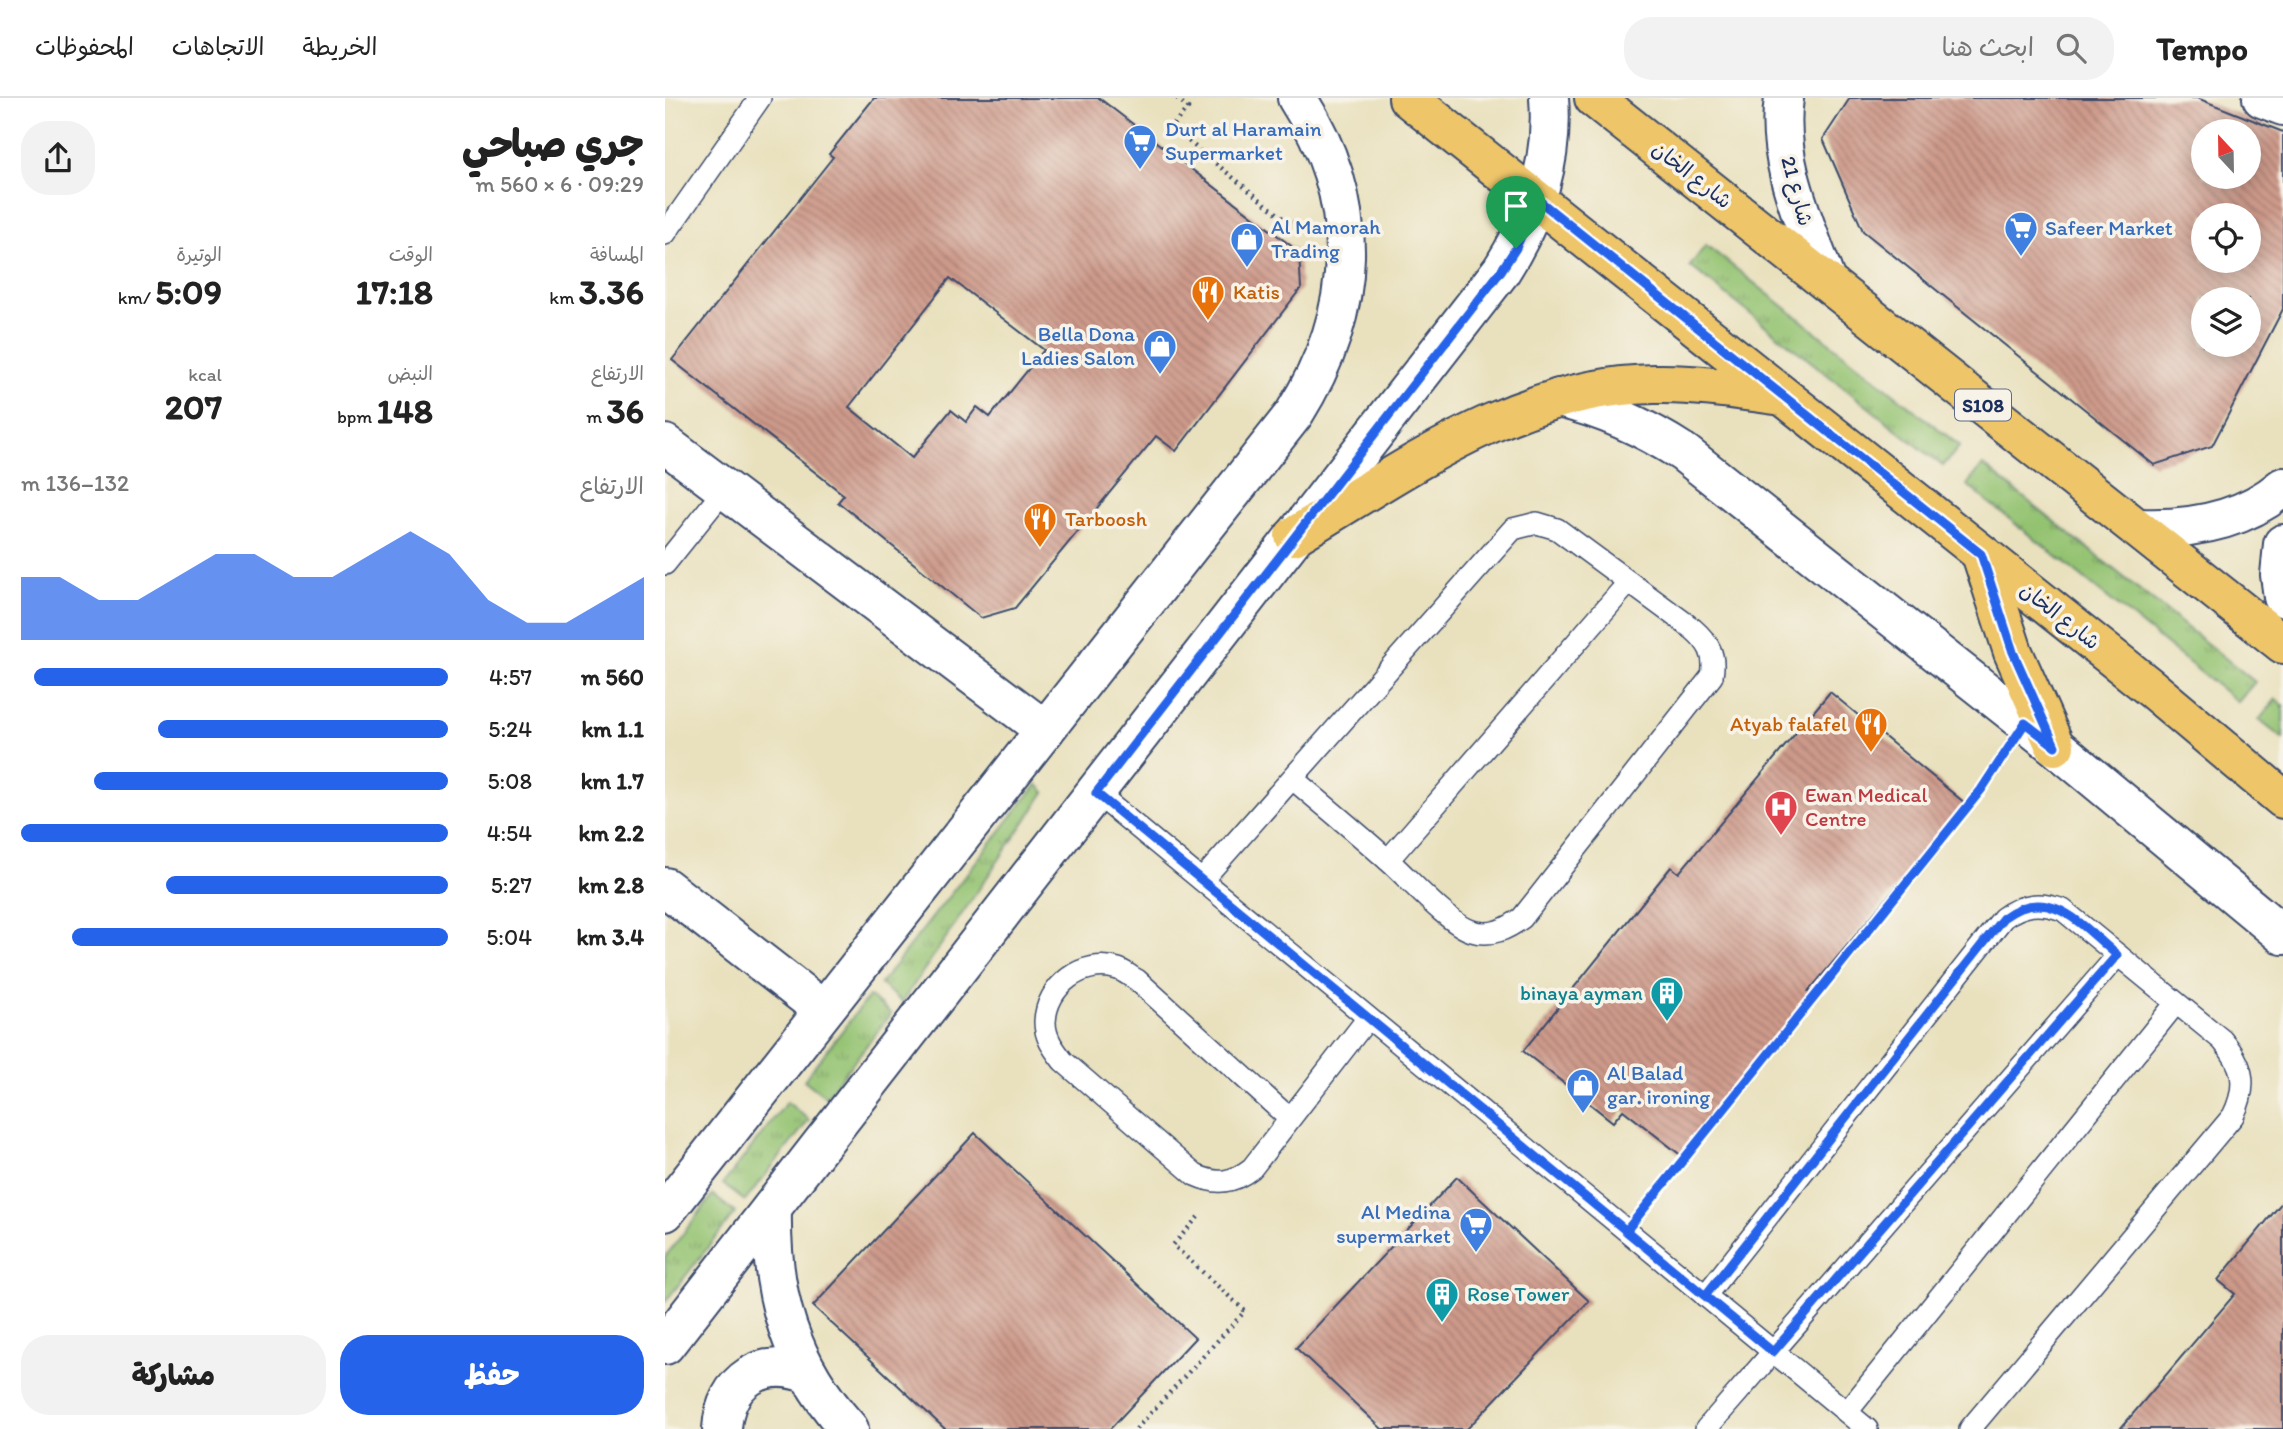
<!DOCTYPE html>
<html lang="ar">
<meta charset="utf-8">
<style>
:root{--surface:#fff;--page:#f2f2f2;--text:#222;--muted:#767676;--line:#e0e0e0;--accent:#2563eb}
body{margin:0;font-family:Itim,"Playpen Sans Arabic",sans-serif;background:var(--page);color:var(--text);direction:rtl;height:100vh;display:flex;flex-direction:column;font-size:26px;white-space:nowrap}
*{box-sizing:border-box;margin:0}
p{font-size:23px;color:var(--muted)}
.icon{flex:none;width:38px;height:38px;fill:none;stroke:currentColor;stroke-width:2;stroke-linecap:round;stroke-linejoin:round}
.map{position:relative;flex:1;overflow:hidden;direction:ltr}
.panel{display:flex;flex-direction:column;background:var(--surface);width:665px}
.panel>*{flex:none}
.needle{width:46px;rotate:338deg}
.fabs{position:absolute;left:1526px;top:21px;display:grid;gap:14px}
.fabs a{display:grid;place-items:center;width:70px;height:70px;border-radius:50%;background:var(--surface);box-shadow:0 4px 18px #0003;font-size:35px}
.pin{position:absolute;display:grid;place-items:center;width:60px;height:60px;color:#fff;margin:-72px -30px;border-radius:50% 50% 50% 0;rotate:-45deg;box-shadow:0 0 7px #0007}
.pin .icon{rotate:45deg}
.round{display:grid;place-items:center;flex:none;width:74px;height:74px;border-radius:28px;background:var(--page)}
.head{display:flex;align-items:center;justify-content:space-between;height:119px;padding:0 21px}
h1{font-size:38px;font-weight:800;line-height:52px}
.stats{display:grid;grid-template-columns:repeat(3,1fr);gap:10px;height:119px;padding:7px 21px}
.stats div{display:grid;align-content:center}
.stats b{font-size:35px;font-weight:800}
.stats small{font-size:19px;font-weight:400}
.stats p{font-size:19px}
.chart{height:196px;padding:14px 21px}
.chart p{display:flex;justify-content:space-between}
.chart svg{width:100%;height:126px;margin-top:7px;fill:var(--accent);opacity:.7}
.primary-button{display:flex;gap:14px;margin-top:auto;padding:14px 21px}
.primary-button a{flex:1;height:80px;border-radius:28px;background:var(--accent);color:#fff;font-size:28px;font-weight:800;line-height:80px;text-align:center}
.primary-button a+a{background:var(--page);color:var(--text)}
ul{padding:0 21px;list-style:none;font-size:23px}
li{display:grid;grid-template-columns:112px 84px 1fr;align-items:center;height:52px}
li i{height:18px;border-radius:9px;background:var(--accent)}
header{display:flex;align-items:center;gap:42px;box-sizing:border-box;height:98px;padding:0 35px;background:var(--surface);border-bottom:2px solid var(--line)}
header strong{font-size:33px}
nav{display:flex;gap:38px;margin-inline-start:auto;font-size:24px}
.search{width:490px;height:63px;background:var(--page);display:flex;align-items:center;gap:18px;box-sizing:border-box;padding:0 24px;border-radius:28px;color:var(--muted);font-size:26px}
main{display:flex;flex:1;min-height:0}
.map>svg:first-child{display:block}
</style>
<header>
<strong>Tempo</strong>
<div class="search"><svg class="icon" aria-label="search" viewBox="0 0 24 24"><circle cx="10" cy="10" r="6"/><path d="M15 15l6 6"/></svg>ابحث هنا</div>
<nav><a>الخريطة</a><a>الاتجاهات</a><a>المحفوظات</a></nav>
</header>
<main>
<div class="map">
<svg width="1618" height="1331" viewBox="0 0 1618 1331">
<defs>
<pattern id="grass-tufts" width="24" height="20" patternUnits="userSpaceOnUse" patternTransform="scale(1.75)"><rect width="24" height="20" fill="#93c270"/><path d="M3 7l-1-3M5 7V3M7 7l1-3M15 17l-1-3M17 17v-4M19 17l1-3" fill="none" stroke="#779e5f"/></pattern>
<pattern id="building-back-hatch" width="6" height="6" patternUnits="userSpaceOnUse" patternTransform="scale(1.75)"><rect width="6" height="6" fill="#ce9a8a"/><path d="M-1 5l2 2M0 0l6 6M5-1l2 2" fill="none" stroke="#a67e74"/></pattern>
</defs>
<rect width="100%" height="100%" fill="#f7f3e8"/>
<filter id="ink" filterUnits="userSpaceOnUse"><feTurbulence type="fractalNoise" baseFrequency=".0143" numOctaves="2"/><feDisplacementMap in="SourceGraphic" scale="14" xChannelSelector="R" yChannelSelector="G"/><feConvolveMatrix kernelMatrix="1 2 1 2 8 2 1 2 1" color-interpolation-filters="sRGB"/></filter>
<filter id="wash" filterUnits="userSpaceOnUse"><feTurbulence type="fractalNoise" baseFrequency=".00686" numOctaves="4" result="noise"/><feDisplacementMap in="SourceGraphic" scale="28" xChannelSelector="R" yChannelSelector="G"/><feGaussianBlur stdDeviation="1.57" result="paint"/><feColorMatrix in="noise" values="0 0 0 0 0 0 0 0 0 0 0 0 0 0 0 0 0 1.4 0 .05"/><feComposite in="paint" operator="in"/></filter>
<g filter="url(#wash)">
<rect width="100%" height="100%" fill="#e9e1be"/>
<!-- grass -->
<g fill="url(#grass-tufts)" stroke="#577867" stroke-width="2">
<path d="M1041 147 1295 348 1278 368 1025 168Z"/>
<path d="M1318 367 1590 584 1573 604 1302 387Z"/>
<path d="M1611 601 1618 607V641L1594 622Z"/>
<path d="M372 686 380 694 237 904 215 886Z"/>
<path d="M204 898 226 916 161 999 139 982Z"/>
<path d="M122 1004 144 1022 80 1103 58 1086Z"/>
<path d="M48 1097 70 1115 0 1204V1159Z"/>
</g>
<g id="blocks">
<!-- building -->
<g fill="url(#building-back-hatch)" fill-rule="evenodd">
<path d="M209 0H434L634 154 636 190 511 353 491 338 350 510 316 520 173 404 179 397 7 262 168 59 164 56ZM285 180 379 252 325 319 312 309 301 324 286 312 247 360 184 309Z"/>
<path d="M1185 0H1532L1618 34V211L1547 348 1489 367 1198 133 1158 41ZM1538 33H1584V79H1538ZM1538 117H1584V163H1538ZM1538 201H1584V247H1538Z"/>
<path d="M1165 594 1301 706 1143 894 1146 897 1017 1058 958 1012 948 1024 858 953 1006 769 1014 775Z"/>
<path d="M310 1035 530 1240 445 1331H280L148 1208Z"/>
<path d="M792 1079 924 1203 802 1331H717L631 1250Z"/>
<path d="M1618 1103V1331H1455L1570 1196 1553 1182Z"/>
</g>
</g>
</g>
<g filter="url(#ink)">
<use href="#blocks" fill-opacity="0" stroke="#3a4a6c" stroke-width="2"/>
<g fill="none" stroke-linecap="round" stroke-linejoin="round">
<defs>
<g id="service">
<path d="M0 136 95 0"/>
<path d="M0 466 60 391"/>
<path d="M431 695 1202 1331"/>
<path d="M723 762 964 484"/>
<path d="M537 782 848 431 872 425 892 431 1028 531C1044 545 1051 557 1047 578L857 820C842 831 826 839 807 833 784 826 746 783 726 765 694 736 661 709 628 681"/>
<path d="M625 1021 472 882C466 879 459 873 453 871 418 860 381 888 380 924 380 940 389 951 398 963L530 1077C552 1087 568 1085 587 1070L703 920"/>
<path d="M1040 1198 1338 820C1358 805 1375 804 1398 812L1557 942C1579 967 1583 988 1568 1018L1305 1331"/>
<path d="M1182 1314 1511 905"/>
<path d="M1041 1331 1453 857"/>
</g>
<g id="minor">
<path d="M1119 0C1110 63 1140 125 1161 183"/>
<path d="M1597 0 1618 8"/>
<path d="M894 300C940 311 979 329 1019 355L1390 648 1618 837"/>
<path d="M0 346 380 632"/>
<path d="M1474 430C1525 432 1578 423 1618 389"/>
<path d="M1618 446 1615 477 1618 499"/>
<path d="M0 789 158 912"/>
<path d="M107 1110C105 1197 125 1266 184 1331"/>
<path d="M57 1331C60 1282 98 1258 143 1276"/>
</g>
<g id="tertiary">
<path d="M0 1114 629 316C694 213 699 104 632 0"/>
<path d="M0 1247 836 173C870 120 889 63 884 0"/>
</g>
<g id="primary">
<path d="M743 0 1487 591 1618 701"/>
<path d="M929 0 1618 546"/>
<path d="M629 438C742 371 852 288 989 286 1032 285 1074 292 1117 298"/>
<path d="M1316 456 1348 554 1390 648"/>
</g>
</defs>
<!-- service casing -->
<use href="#service" stroke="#3a4a6c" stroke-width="24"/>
<!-- minor casing -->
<use href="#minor" stroke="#3a4a6c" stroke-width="42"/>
<!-- tertiary casing -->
<use href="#tertiary" stroke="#3a4a6c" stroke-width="42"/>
<!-- primary casing -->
<use href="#primary" stroke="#3a4a6c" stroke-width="42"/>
<!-- path -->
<g stroke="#3a4a6c" stroke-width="4.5" stroke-dasharray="2 5" stroke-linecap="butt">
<path d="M512 0 523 10 506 29 624 125 632 124"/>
<path d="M985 1103 1316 692 1335 664"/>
<path d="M471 1331 580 1213 508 1147 533 1119"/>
</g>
<!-- service -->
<use href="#service" stroke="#fff" stroke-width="21"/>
<!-- minor -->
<use href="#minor" stroke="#fff" stroke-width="38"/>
<!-- tertiary -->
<use href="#tertiary" stroke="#fff" stroke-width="38"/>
<!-- primary -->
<use href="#primary" stroke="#eec569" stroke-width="38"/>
</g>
</g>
<g fill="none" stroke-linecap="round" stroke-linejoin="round" filter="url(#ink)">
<defs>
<path id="route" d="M851 150 836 173 431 695C657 881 882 1068 1108 1254L1452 857C1417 828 1385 785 1338 820L1040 1198 961 1133 1316 692 1360 625 1390 648 1348 554 1316 456 872 101 851 150"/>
</defs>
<!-- route casing -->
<use href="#route" stroke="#fff" stroke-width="14"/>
<!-- route -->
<use href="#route" stroke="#2563eb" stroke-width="9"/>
</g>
<!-- icons -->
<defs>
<symbol id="supermarket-pin" viewBox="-11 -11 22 30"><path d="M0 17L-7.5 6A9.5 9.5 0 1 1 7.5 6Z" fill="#3f7fe0" stroke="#f7f3e8"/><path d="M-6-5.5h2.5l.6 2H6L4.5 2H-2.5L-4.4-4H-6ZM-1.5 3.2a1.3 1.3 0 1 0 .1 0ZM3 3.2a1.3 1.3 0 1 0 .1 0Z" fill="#fff"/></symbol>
<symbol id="shop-pin" viewBox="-11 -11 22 30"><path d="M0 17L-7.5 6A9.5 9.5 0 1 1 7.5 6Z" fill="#3f7fe0" stroke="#f7f3e8"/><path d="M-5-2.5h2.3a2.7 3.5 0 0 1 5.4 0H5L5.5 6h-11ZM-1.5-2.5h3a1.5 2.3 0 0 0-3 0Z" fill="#fff"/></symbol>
<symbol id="restaurant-pin" viewBox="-11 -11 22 30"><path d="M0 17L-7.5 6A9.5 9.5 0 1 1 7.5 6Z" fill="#e8710a" stroke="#f7f3e8"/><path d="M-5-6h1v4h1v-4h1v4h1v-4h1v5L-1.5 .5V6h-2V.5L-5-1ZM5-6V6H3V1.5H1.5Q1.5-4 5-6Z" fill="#fff"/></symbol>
<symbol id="hospital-pin" viewBox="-11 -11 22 30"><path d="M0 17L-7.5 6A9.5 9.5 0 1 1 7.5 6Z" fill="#e0444e" stroke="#f7f3e8"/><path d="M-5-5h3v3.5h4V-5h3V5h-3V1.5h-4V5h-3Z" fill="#fff"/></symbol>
<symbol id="building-pin" viewBox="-11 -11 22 30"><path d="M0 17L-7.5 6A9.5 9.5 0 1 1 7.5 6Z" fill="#0f9aa8" stroke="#f7f3e8"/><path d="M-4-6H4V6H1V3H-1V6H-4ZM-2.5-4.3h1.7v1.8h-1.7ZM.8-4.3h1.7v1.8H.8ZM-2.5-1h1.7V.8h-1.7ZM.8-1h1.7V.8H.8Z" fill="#fff"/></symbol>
</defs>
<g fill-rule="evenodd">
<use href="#supermarket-pin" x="456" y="24" width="38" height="52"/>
<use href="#supermarket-pin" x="1337" y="111" width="38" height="52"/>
<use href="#shop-pin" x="563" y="122" width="38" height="52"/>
<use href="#restaurant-pin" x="524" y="175" width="38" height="52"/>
<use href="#shop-pin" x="476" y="229" width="38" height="52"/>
<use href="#restaurant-pin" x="356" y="402" width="38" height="52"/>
<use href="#restaurant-pin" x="1187" y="607" width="38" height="52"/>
<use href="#hospital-pin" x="1097" y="690" width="38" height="52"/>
<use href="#building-pin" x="983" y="876" width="38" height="52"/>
<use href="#shop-pin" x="899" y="968" width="38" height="52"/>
<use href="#supermarket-pin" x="792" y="1107" width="38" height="52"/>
<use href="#building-pin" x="758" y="1177" width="38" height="52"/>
</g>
<g text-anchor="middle" stroke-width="7" stroke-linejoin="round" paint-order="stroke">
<!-- shield labels -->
<rect fill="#f7f3e8" stroke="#5d6a87" stroke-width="2" x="1290" y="291.5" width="56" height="31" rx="5"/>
<g font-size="19" font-weight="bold" fill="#1b2f5e">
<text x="1318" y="314">S108</text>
</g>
<!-- shop labels -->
<g font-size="21" fill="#366cbe" stroke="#f7f3e8" text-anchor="start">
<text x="500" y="38">Durt al Haramain<tspan x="500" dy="24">Supermarket</tspan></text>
<text x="606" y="136">Al Mamorah<tspan x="606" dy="24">Trading</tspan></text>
<text x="1380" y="137">Safeer Market</text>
<text x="470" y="243" text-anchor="end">Bella Dona<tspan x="470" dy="24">Ladies Salon</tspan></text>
<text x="942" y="982">Al Balad<tspan x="942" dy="24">gar. ironing</tspan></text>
<text x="786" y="1121" text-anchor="end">Al Medina<tspan x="786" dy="24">supermarket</tspan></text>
</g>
<!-- street labels -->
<g font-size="21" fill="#1b2f5e" stroke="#f7f3e8">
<text transform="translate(1027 77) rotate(38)" y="7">شارع الخان</text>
<text transform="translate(1132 93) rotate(75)" y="7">شارع 21</text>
<text transform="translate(1395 518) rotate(38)" y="7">شارع الخان</text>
</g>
<!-- food labels -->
<g font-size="21" fill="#c56008" stroke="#f7f3e8" text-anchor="start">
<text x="568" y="201">Katis</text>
<text x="400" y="428">Tarboosh</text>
<text x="1182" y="633" text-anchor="end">Atyab falafel</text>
</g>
<!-- health labels -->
<g font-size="21" fill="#be3a42" stroke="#f7f3e8" text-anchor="start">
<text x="1140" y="704">Ewan Medical<tspan x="1140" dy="24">Centre</tspan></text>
</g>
<!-- culture labels -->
<g font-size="21" fill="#0d838f" stroke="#f7f3e8" text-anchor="end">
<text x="978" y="902">binaya ayman</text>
<text x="802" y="1203" text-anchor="start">Rose Tower</text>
</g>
</g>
</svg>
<div class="fabs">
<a><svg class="needle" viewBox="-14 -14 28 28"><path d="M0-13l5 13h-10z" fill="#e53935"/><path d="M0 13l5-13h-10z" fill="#767676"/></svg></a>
<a><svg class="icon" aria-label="locate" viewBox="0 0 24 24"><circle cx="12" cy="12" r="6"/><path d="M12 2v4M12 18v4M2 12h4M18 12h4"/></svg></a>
<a><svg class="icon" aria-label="layers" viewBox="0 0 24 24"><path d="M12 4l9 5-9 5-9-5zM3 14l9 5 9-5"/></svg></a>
</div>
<div class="pin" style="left:851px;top:150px;background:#1e9e55"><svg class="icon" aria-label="arrive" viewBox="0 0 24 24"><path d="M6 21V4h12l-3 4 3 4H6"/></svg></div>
</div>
<section class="panel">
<div class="head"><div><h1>جري صباحي</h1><p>09:29 · 6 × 560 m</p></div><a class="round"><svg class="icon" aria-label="share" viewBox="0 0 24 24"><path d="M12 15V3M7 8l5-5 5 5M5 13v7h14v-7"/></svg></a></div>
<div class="stats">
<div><p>المسافة</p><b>3.36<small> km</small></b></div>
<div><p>الوقت</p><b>17:18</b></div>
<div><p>الوتيرة</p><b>5:09<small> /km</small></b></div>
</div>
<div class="stats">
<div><p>الارتفاع</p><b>36<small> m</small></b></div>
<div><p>النبض</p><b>148<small> bpm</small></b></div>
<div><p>kcal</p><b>207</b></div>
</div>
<div class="chart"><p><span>الارتفاع</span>132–136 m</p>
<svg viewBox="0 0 160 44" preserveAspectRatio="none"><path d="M0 44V22L10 22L20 30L30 30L40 22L50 14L60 14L70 22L80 22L90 14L100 6L110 14L120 30L130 38L140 38L150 30L160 22V44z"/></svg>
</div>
<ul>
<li><b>560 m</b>4:57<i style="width:97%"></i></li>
<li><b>1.1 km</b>5:24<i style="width:68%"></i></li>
<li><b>1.7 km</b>5:08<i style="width:83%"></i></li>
<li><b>2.2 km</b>4:54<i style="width:100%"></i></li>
<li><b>2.8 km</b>5:27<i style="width:66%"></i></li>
<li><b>3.4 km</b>5:04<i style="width:88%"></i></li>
</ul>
<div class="primary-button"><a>حفظ</a><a>مشاركة</a></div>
</section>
</main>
